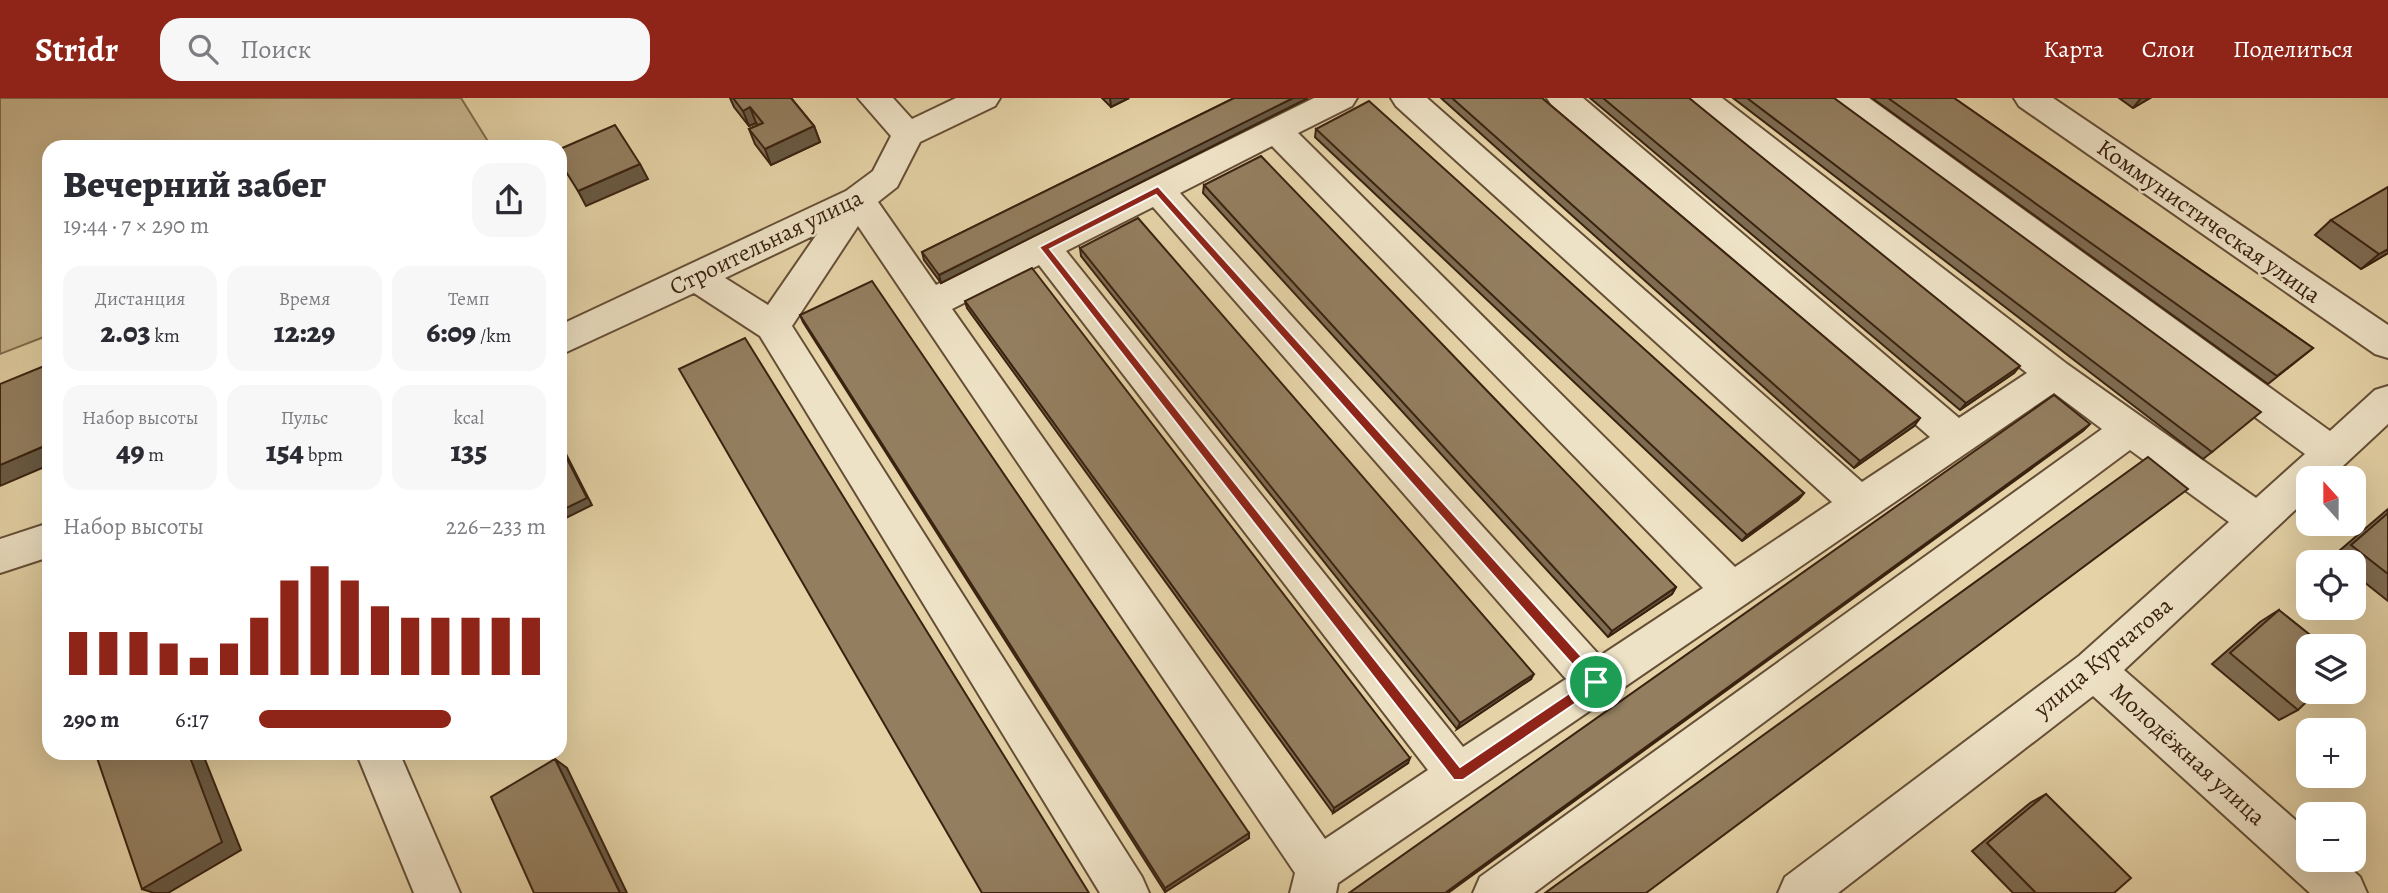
<!DOCTYPE html>
<html lang="ru">
<meta charset="utf-8">
<style>
:root{--surface:#fff;--page:#f7f7f7;--text:#2b2b33;--muted:#7c7c81;--accent:#8f2418}
body{margin:0;font-family:Alegreya,serif;background:var(--page);color:var(--text);height:100vh;display:flex;flex-direction:column;font-size:26px;white-space:nowrap}
*{box-sizing:border-box;margin:0}
p{font-size:23px;color:var(--muted)}
.icon{flex:none;width:38px;height:38px;fill:none;stroke:currentColor;stroke-width:2;stroke-linecap:round;stroke-linejoin:round}
.map{position:relative;flex:1;overflow:hidden}
.panel{position:absolute;left:42px;top:42px;width:525px;height:620px;display:flex;flex-direction:column;background:var(--surface);border-radius:21px;box-shadow:0 7px 28px #0002}
.panel>*{flex:none}
.needle{width:46px;rotate:339deg}
.buttons{position:absolute;left:2296px;top:368px;display:grid;gap:14px}
.buttons a{display:grid;place-items:center;width:70px;height:70px;border-radius:14px;background:var(--surface);box-shadow:0 7px 28px #0002;font-size:35px}
.pin{position:absolute;display:grid;place-items:center;width:60px;height:60px;color:#fff;margin:-30px;border:4px solid #fff;border-radius:50%;box-shadow:0 2px 7px #0007}
.round{display:grid;place-items:center;flex:none;width:74px;height:74px;border-radius:21px;background:var(--page)}
.headline{display:flex;align-items:center;justify-content:space-between;height:119px;padding:0 21px}
h1{font-size:38px;font-weight:800;line-height:52px}
.metrics{display:grid;grid-template-columns:repeat(3,1fr);gap:10px;height:119px;padding:7px 21px}
.metrics div{display:grid;align-content:center;border-radius:18px;background:var(--page);text-align:center}
.metrics b{font-size:30px;font-weight:800}
.metrics small{font-size:19px;font-weight:400}
.metrics p{font-size:19px}
.chart{height:196px;padding:14px 21px}
.chart p{display:flex;justify-content:space-between}
.chart svg{width:100%;height:126px;margin-top:7px;stroke:var(--accent);stroke-width:6}
ul{padding:0 21px;list-style:none;font-size:23px}
li{display:grid;grid-template-columns:112px 84px 1fr;align-items:center;height:52px}
li i{height:18px;border-radius:9px;background:var(--accent)}
header{display:flex;align-items:center;gap:42px;box-sizing:border-box;height:98px;padding:0 35px;background:var(--accent);color:#fff}
header strong{font-size:33px}
nav{display:flex;gap:38px;margin-inline-start:auto;font-size:24px}
.search{width:490px;height:63px;background:var(--page);display:flex;align-items:center;gap:18px;box-sizing:border-box;padding:0 24px;border-radius:21px;color:var(--muted);font-size:26px}
.map>svg:first-child{display:block}
</style>
<header>
<strong>Stridr</strong>
<div class="search"><svg class="icon" aria-label="search" viewBox="0 0 24 24"><circle cx="10" cy="10" r="6"/><path d="M15 15l6 6"/></svg>Поиск</div>
<nav><a>Карта</a><a>Слои</a><a>Поделиться</a></nav>
</header>
<div class="map">
<svg width="2388" height="795" viewBox="0 0 2388 795">
<rect width="100%" height="100%" fill="#e5d3a7"/>
<filter id="stains"><feTurbulence type="fractalNoise" baseFrequency=".00286" numOctaves="4"/><feColorMatrix values="0 0 0 0 .2 0 0 0 0 .09 0 0 0 0 .02 0 0 0 .5 -.17"/></filter>
<radialGradient id="worn" r=".72"><stop offset=".6" stop-color="#630" stop-opacity="0"/><stop offset="1" stop-color="#630" stop-opacity=".3"/></radialGradient>
<!-- green -->
<path fill="#c8b58d" stroke="#816c4e" stroke-width="2" d="M0 0H461L489 45 481 49H49V237L0 256Z"/>
<g fill="none" stroke-linecap="round" stroke-linejoin="round">
<defs>
<g id="minor">
<path d="M858 0H893L912 21 956 0H1000L995 8 920 44 897 89 878 104 936 187 1314 0H1357L1352 8 1298 35 1735 469 1832 404 1396 8 1391 0H1427L1862 384 1930 339 1552 8 1547 0H1583L1959 320 2027 275 1690 8 1685 0H1722L2067 266 2256 400 2305 356 1836 8 1831 0H1869L2330 333 2375 292 2388 288V326L2330 380H2308V400L2124 572 2308 733V761H2340L2360 779 2367 795H2310L2093 598 1838 795H1778L1785 779 2079 558 2229 424 2130 352 1534 795H1473L1480 779 2102 331 2054 295 1338 785 1336 795H1290L1295 775 858 128 792 228 1142 779 1149 795H1100L760 238 694 195 560 257V227L846 93 873 73 891 38ZM1272 48 1703 490 1600 558 1180 95ZM1153 109 1566 581 1463 649 1066 153ZM817 136 768 207 725 180ZM1039 167 1428 672 1325 741 952 211Z"/>
<path d="M2014 0H2053L2388 227V260L2375 256 2019 8Z"/>
<path d="M49 425V459L0 475V441Z"/>
<path d="M356 654H399L460 795H414Z"/>
</g>
</defs>
<!-- minor casing -->
<use href="#minor" stroke="#654e36" stroke-width="4"/>
<!-- minor -->
<use href="#minor" fill="#eee2c6" fill-rule="evenodd"/>
</g>
<!-- wall -->
<g fill="#7e6c52" stroke="#3a2210" stroke-width="2">
<path d="M730 0H791L814 28 820 44 771 67 755 46 749 31 758 27 756 25 749 28 734 9Z"/>
<path d="M1102 0H1129L1111 9Z"/>
<path d="M1234 0H1308L941 185 924 162 922 154Z"/>
<path d="M1441 0H1542L1920 320 1914 328 1854 370Z"/>
<path d="M1590 0H1689L2014 275 1960 312Z"/>
<path d="M1733 0H1834L2212 354 2203 361Z"/>
<path d="M1872 0H1954L2313 250 2268 286Z"/>
<path d="M2119 0H2150L2133 10Z"/>
<path d="M1316 31 1804 395 1798 402 1742 443 1315 39Z"/>
<path d="M1204 87 1676 489 1672 496 1608 539 1203 95Z"/>
<path d="M2331 122 2388 155 2361 171 2315 137Z"/>
<path d="M1080 150 1531 581 1457 631 1081 158Z"/>
<path d="M965 203 1408 665 1333 715 967 210Z"/>
<path d="M800 217 1249 740 1165 794 803 224Z"/>
<path d="M2388 411V503L2354 476V464H2338L2332 459Z"/>
<path d="M2279 512 2298 612 2279 622 2212 566 2260 524Z"/>
<path d="M2046 696 2114 795H2013L1972 753 2030 705Z"/>
</g>
<!-- shaded-wall -->
<g fill="#675842" stroke="#3a2210" stroke-width="2">
<path d="M1110 0H1129L1111 9Z"/>
<path d="M1293 0H1308L941 185 939 177Z"/>
<path d="M2141 0H2150L2133 10Z"/>
<path d="M750 9 756 25 749 28 743 13Z"/>
<path d="M814 28 820 44 771 67 765 51Z"/>
<path d="M640 66 648 81 586 108 578 93Z"/>
<path d="M2388 151V155L2361 171 2379 156Z"/>
<path d="M2020 268 2014 275 1960 312 1966 305Z"/>
<path d="M1920 320 1914 328 1854 370 1860 363Z"/>
<path d="M2090 326 2083 333 1448 795H1445Z"/>
<path d="M49 346V367L0 388V367Z"/>
<path d="M560 347 565 354 592 407 560 423Z"/>
<path d="M1804 395 1798 402 1742 443 1747 437Z"/>
<path d="M1676 489 1672 496 1608 539 1612 533Z"/>
<path d="M1534 576 1531 581 1457 631 1460 625Z"/>
<path d="M188 654H202L241 752 168 795H154L142 791Z"/>
<path d="M1410 660 1408 665 1333 715 1334 710Z"/>
<path d="M555 661 567 670 627 795H620Z"/>
<path d="M1249 735V740L1165 794V790Z"/>
</g>
<!-- building -->
<g fill="#937e5f" stroke="#3a2210" stroke-width="2">
<path d="M733 0H791L814 28 765 51 749 31 763 25 750 9 743 13Z"/>
<path d="M1234 0H1293L939 177 922 154Z"/>
<path d="M1452 0H1542L1920 320 1860 363Z"/>
<path d="M1603 0H1689L2020 268 1966 305Z"/>
<path d="M1747 0H1834L2261 314 2212 354Z"/>
<path d="M1888 0H1954L2313 250 2277 278Z"/>
<path d="M1369 3 1804 395 1747 437 1316 31Z"/>
<path d="M615 27 640 66 578 93 560 64V51Z"/>
<path d="M1261 58 1676 489 1612 533 1204 87Z"/>
<path d="M2388 89V151L2379 156 2331 122Z"/>
<path d="M1138 120 1534 576 1460 625 1080 150Z"/>
<path d="M1032 170 1410 660 1334 710 965 203Z"/>
<path d="M872 183 1249 735 1165 790 800 217Z"/>
<path d="M745 240 1089 795H982L679 271Z"/>
<path d="M49 266V346L0 367V286Z"/>
<path d="M2054 297 2090 326 1445 795H1349Z"/>
<path d="M560 347 587 400 560 413Z"/>
<path d="M2148 359 2188 391 1646 795H1545Z"/>
<path d="M2388 415V476L2351 447Z"/>
<path d="M2279 512 2324 548H2308V593H2318L2298 612 2230 555Z"/>
<path d="M95 654H188L222 744 142 791Z"/>
<path d="M555 661 620 795H534L491 699Z"/>
<path d="M2046 696 2131 780 2114 795H2036L1987 745Z"/>
</g>
<!-- route -->
<path fill="#8f2418" stroke="#fff" stroke-width="2" fill-rule="evenodd" d="M1158 88 1601 580V588L1463 682H1454L1039 149ZM1156 97 1587 583 1460 669 1050 151Z"/>
<g text-anchor="middle" stroke-width="5" stroke-linejoin="round" paint-order="stroke">
<!-- street labels -->
<g font-size="24" fill="#3a2210" stroke="#eee2c6">
<text transform="translate(2209 123) rotate(35)" y="8">Коммунистическая улица</text>
<text transform="translate(766 144) rotate(-26)" y="8">Строительная улица</text>
<text transform="translate(2103 559) rotate(-40)" y="8">улица Курчатова</text>
<text transform="translate(2188 656) rotate(42)" y="8">Молодёжная улица</text>
</g>
</g>
<rect width="100%" height="100%" filter="url(#stains)"/>
<rect width="100%" height="100%" fill="url(#worn)"/>
</svg>
<div class="buttons">
<a><svg class="needle" viewBox="-14 -14 28 28"><path d="M0-13l5 13h-10z" fill="#e53935"/><path d="M0 13l5-13h-10z" fill="#7c7c81"/></svg></a>
<a><svg class="icon" aria-label="locate" viewBox="0 0 24 24"><circle cx="12" cy="12" r="6"/><path d="M12 2v4M12 18v4M2 12h4M18 12h4"/></svg></a>
<a><svg class="icon" aria-label="layers" viewBox="0 0 24 24"><path d="M12 4l9 5-9 5-9-5zM3 14l9 5 9-5"/></svg></a>
<a>+</a>
<a>−</a>
</div>
<div class="pin" style="left:1596px;top:584px;background:#1e9e55"><svg class="icon" aria-label="arrive" viewBox="0 0 24 24"><path d="M6 21V4h12l-3 4 3 4H6"/></svg></div>
<section class="panel">
<div class="headline"><div><h1>Вечерний забег</h1><p>19:44 · 7 × 290 m</p></div><a class="round"><svg class="icon" aria-label="share" viewBox="0 0 24 24"><path d="M12 15V3M7 8l5-5 5 5M5 13v7h14v-7"/></svg></a></div>
<div class="metrics">
<div><p>Дистанция</p><b>2.03<small> km</small></b></div>
<div><p>Время</p><b>12:29</b></div>
<div><p>Темп</p><b>6:09<small> /km</small></b></div>
</div>
<div class="metrics">
<div><p>Набор высоты</p><b>49<small> m</small></b></div>
<div><p>Пульс</p><b>154<small> bpm</small></b></div>
<div><p>kcal</p><b>135</b></div>
</div>
<div class="chart"><p><span>Набор высоты</span>226–233 m</p>
<svg viewBox="0 0 160 44" preserveAspectRatio="none"><path d="M5 44V29M15 44V29M25 44V29M35 44V33M45 44V38M55 44V33M65 44V24M75 44V11M85 44V6M95 44V11M105 44V20M115 44V24M125 44V24M135 44V24M145 44V24M155 44V24"/></svg>
</div>
<ul>
<li><b>290 m</b>6:17<i style="width:67%"></i></li>
</ul>
</section>
</div>
